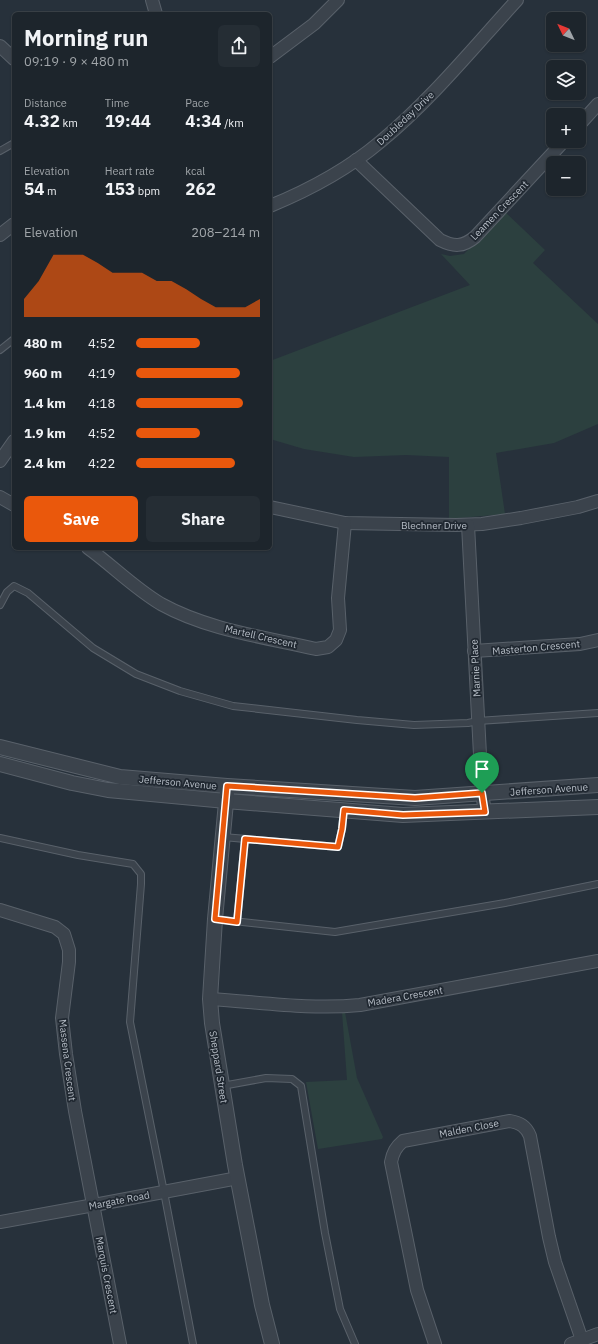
<!DOCTYPE html>
<meta charset="utf-8">
<style>
:root{--surface:#1d252c;--page:#252d34;--text:#f1f3f6;--muted:#a0a5a9;--line:#3b4248;--accent:#ea580c}
body{margin:0;font-family:"IBM Plex Sans",sans-serif;background:var(--page);color:var(--text);height:100vh;display:flex;flex-direction:column;font-size:15px;white-space:nowrap}
*{box-sizing:border-box;margin:0}
p{font-size:13px;color:var(--muted)}
.icon{flex:none;width:22px;height:22px;fill:none;stroke:currentColor;stroke-width:2;stroke-linecap:round;stroke-linejoin:round}
.map{position:relative;flex:1;overflow:hidden}
.sheet{position:absolute;left:12px;top:12px;width:260px;height:538px;display:flex;flex-direction:column;background:var(--surface);border-radius:6px;box-shadow:0 1px 3px #0004,0 0 0 1px var(--line)}
.sheet>*{flex:none}
.needle{width:26px;rotate:313deg}
.buttons{position:absolute;left:546px;top:12px;display:grid;gap:8px}
.buttons a{display:grid;place-items:center;width:40px;height:40px;border-radius:6px;background:var(--surface);box-shadow:0 1px 3px #0004,0 0 0 1px var(--line);font-size:20px}
.pin{position:absolute;display:grid;place-items:center;width:34px;height:34px;color:#fff;margin:-41px -17px;border-radius:50% 50% 50% 0;rotate:-45deg;box-shadow:0 0 4px #0007}
.pin .icon{rotate:45deg}
.round{display:grid;place-items:center;flex:none;width:42px;height:42px;border-radius:6px;background:var(--page)}
.summary{display:flex;align-items:center;justify-content:space-between;height:68px;padding:0 12px}
h1{font-size:22px;font-weight:700;line-height:30px}
.figures{display:grid;grid-template-columns:repeat(3,1fr);gap:6px;height:68px;padding:4px 12px}
.figures div{display:grid;align-content:center}
.figures b{font-size:17px;font-weight:700}
.figures small{font-size:11px;font-weight:400}
.figures p{font-size:11px}
.chart{height:112px;padding:8px 12px}
.chart p{display:flex;justify-content:space-between}
.chart svg{width:100%;height:72px;margin-top:4px;fill:var(--accent);opacity:.7}
.button{display:flex;gap:8px;margin-top:auto;padding:8px 12px}
.button a{flex:1;height:46px;border-radius:6px;background:var(--accent);color:#fff;font-size:16px;font-weight:700;line-height:46px;text-align:center}
.button a+a{background:var(--page);color:var(--text)}
ul{padding:0 12px;list-style:none;font-size:13px}
li{display:grid;grid-template-columns:64px 48px 1fr;align-items:center;height:30px}
li i{height:10px;border-radius:5px;background:var(--accent)}
.map>svg:first-child{display:block}
</style>
<div class="map">
<svg width="598" height="1344" viewBox="0 0 598 1344">
<rect width="100%" height="100%" fill="#27313b"/>
<!-- green -->
<g fill="#2c403f">
<path d="M505 212 545 250 533 263 598 324V424L554 443 496 453 505 514 449 519V457L406 455 354 457 304 449 270 439V361L470 285 441 254 450 256 464 254Z"/>
<path d="M342 1012H345L357 1078 383 1137 382 1139 318 1149 306 1082 347 1080Z"/>
</g>
<g fill="none" stroke-linecap="round" stroke-linejoin="round">
<defs>
<g id="service">
<path d="M0 151 14 143"/>
<path d="M0 350 14 339"/>
<path d="M0 605 7 592 14 586 28 593 93 648 136 674 180 691 233 706 357 720 414 725 468 723 478 721 598 713"/>
<path d="M223 837 338 847 342 829 344 810"/>
<path d="M0 838 78 855 133 864 141 874V884L130 1022 164 1192 193 1344"/>
<path d="M215 919 335 932 505 903 598 884"/>
<path d="M237 922 245 839"/>
<path d="M222 1086 266 1078 292 1079 301 1086 325 1233 340 1309 355 1344"/>
</g>
<g id="minor">
<path d="M152 0 156 14"/>
<path d="M0 46 14 59"/>
<path d="M270 57 314 24 338 0"/>
<path d="M579 125 598 104"/>
<path d="M356 160 440 240C454 247 463 247 475 237L564 141"/>
<path d="M270 206C309 190 348 169 380 142 431 100 473 48 517 0"/>
<path d="M0 235 14 224"/>
<path d="M0 461 14 441"/>
<path d="M0 497 14 505"/>
<path d="M270 507 345 523 456 525 482 524 521 518 578 507 598 501"/>
<path d="M468 525 482 793 485 812"/>
<path d="M88 548C113 566 134 588 161 604 208 630 264 637 316 649L328 647 336 640 340 630 338 598 345 523"/>
<path d="M474 651 580 644 598 640"/>
<path d="M0 910 55 927 64 934 69 950V962L62 1018 66 1054 75 1111 120 1344"/>
<path d="M210 999C260 1002 310 1010 360 1005L598 961"/>
<path d="M0 1222 94 1205 238 1178"/>
<path d="M435 1344 417 1290 391 1162C393 1152 396 1147 403 1141L510 1121C520 1123 526 1126 530 1136L549 1237 555 1262 582 1340"/>
<path d="M571 1344 598 1334"/>
</g>
<g id="tertiary">
<path d="M0 747 120 777 227 786 415 798 598 785"/>
<path d="M0 764 72 783 108 790 226 801 403 815 598 807"/>
<path d="M227 792 215 919 210 999 212 1023 235 1165 262 1305 272 1344"/>
</g>
</defs>
<!-- service casing -->
<use href="#service" stroke="#59616a" stroke-width="8"/>
<!-- minor casing -->
<use href="#minor" stroke="#59616a" stroke-width="14"/>
<!-- tertiary casing -->
<use href="#tertiary" stroke="#59616a" stroke-width="16"/>
<!-- service -->
<use href="#service" stroke="#3b434c" stroke-width="6"/>
<!-- minor -->
<use href="#minor" stroke="#3b434c" stroke-width="12"/>
<!-- tertiary -->
<use href="#tertiary" stroke="#3b434c" stroke-width="14"/>
</g>
<g fill="none" stroke-linecap="round" stroke-linejoin="round">
<defs>
<path id="route" d="M227 786 415 798 482 793 485 812 403 815 344 810 342 829 338 847 245 839 237 922 215 919Z"/>
</defs>
<!-- route casing -->
<use href="#route" stroke="#fff" stroke-width="8"/>
<!-- route -->
<use href="#route" stroke="#ea580c" stroke-width="5"/>
</g>
<g text-anchor="middle" stroke-width="3.5" stroke-linejoin="round" paint-order="stroke">
<!-- street labels -->
<g font-size="10" fill="#b7bec7" stroke="#202831">
<text transform="translate(405 118) rotate(-43)" y="4">Doubleday Drive</text>
<text transform="translate(499 210) rotate(-46)" y="4">Leamen Crescent</text>
<text x="434" y="529">Blechner Drive</text>
<text transform="translate(261 636) rotate(13)" y="4">Martell Crescent</text>
<text transform="translate(536 647) rotate(-5)" y="4">Masterton Crescent</text>
<text transform="translate(475 668) rotate(-93)" y="4">Marnie Place</text>
<text transform="translate(178 782) rotate(5)" y="4">Jefferson Avenue</text>
<text transform="translate(549 789) rotate(-4)" y="4">Jefferson Avenue</text>
<text transform="translate(405 996) rotate(-10)" y="4">Madera Crescent</text>
<text transform="translate(68 1060) rotate(83)" y="4">Massena Crescent</text>
<text transform="translate(219 1067) rotate(81)" y="4">Sheppard Street</text>
<text transform="translate(469 1128) rotate(-11)" y="4">Malden Close</text>
<text transform="translate(119 1200) rotate(-11)" y="4">Margate Road</text>
<text transform="translate(107 1275) rotate(79)" y="4">Marquis Crescent</text>
</g>
</g>
</svg>
<div class="buttons">
<a><svg class="needle" viewBox="-14 -14 28 28"><path d="M0-13l5 13h-10z" fill="#e53935"/><path d="M0 13l5-13h-10z" fill="#a0a5a9"/></svg></a>
<a><svg class="icon" aria-label="layers" viewBox="0 0 24 24"><path d="M12 4l9 5-9 5-9-5zM3 14l9 5 9-5"/></svg></a>
<a>+</a>
<a>−</a>
</div>
<div class="pin" style="left:482px;top:793px;background:#1e9e55"><svg class="icon" aria-label="arrive" viewBox="0 0 24 24"><path d="M6 21V4h12l-3 4 3 4H6"/></svg></div>
<section class="sheet">
<div class="summary"><div><h1>Morning run</h1><p>09:19 · 9 × 480 m</p></div><a class="round"><svg class="icon" aria-label="share" viewBox="0 0 24 24"><path d="M12 15V3M7 8l5-5 5 5M5 13v7h14v-7"/></svg></a></div>
<div class="figures">
<div><p>Distance</p><b>4.32<small> km</small></b></div>
<div><p>Time</p><b>19:44</b></div>
<div><p>Pace</p><b>4:34<small> /km</small></b></div>
</div>
<div class="figures">
<div><p>Elevation</p><b>54<small> m</small></b></div>
<div><p>Heart rate</p><b>153<small> bpm</small></b></div>
<div><p>kcal</p><b>262</b></div>
</div>
<div class="chart"><p><span>Elevation</span>208–214 m</p>
<svg viewBox="0 0 160 44" preserveAspectRatio="none"><path d="M0 44V33L10 22L20 6L30 6L40 6L50 11L60 17L70 17L80 17L90 22L100 22L110 27L120 33L130 38L140 38L150 38L160 33V44z"/></svg>
</div>
<ul>
<li><b>480 m</b>4:52<i style="width:52%"></i></li>
<li><b>960 m</b>4:19<i style="width:84%"></i></li>
<li><b>1.4 km</b>4:18<i style="width:86%"></i></li>
<li><b>1.9 km</b>4:52<i style="width:52%"></i></li>
<li><b>2.4 km</b>4:22<i style="width:80%"></i></li>
</ul>
<div class="button"><a>Save</a><a>Share</a></div>
</section>
</div>
